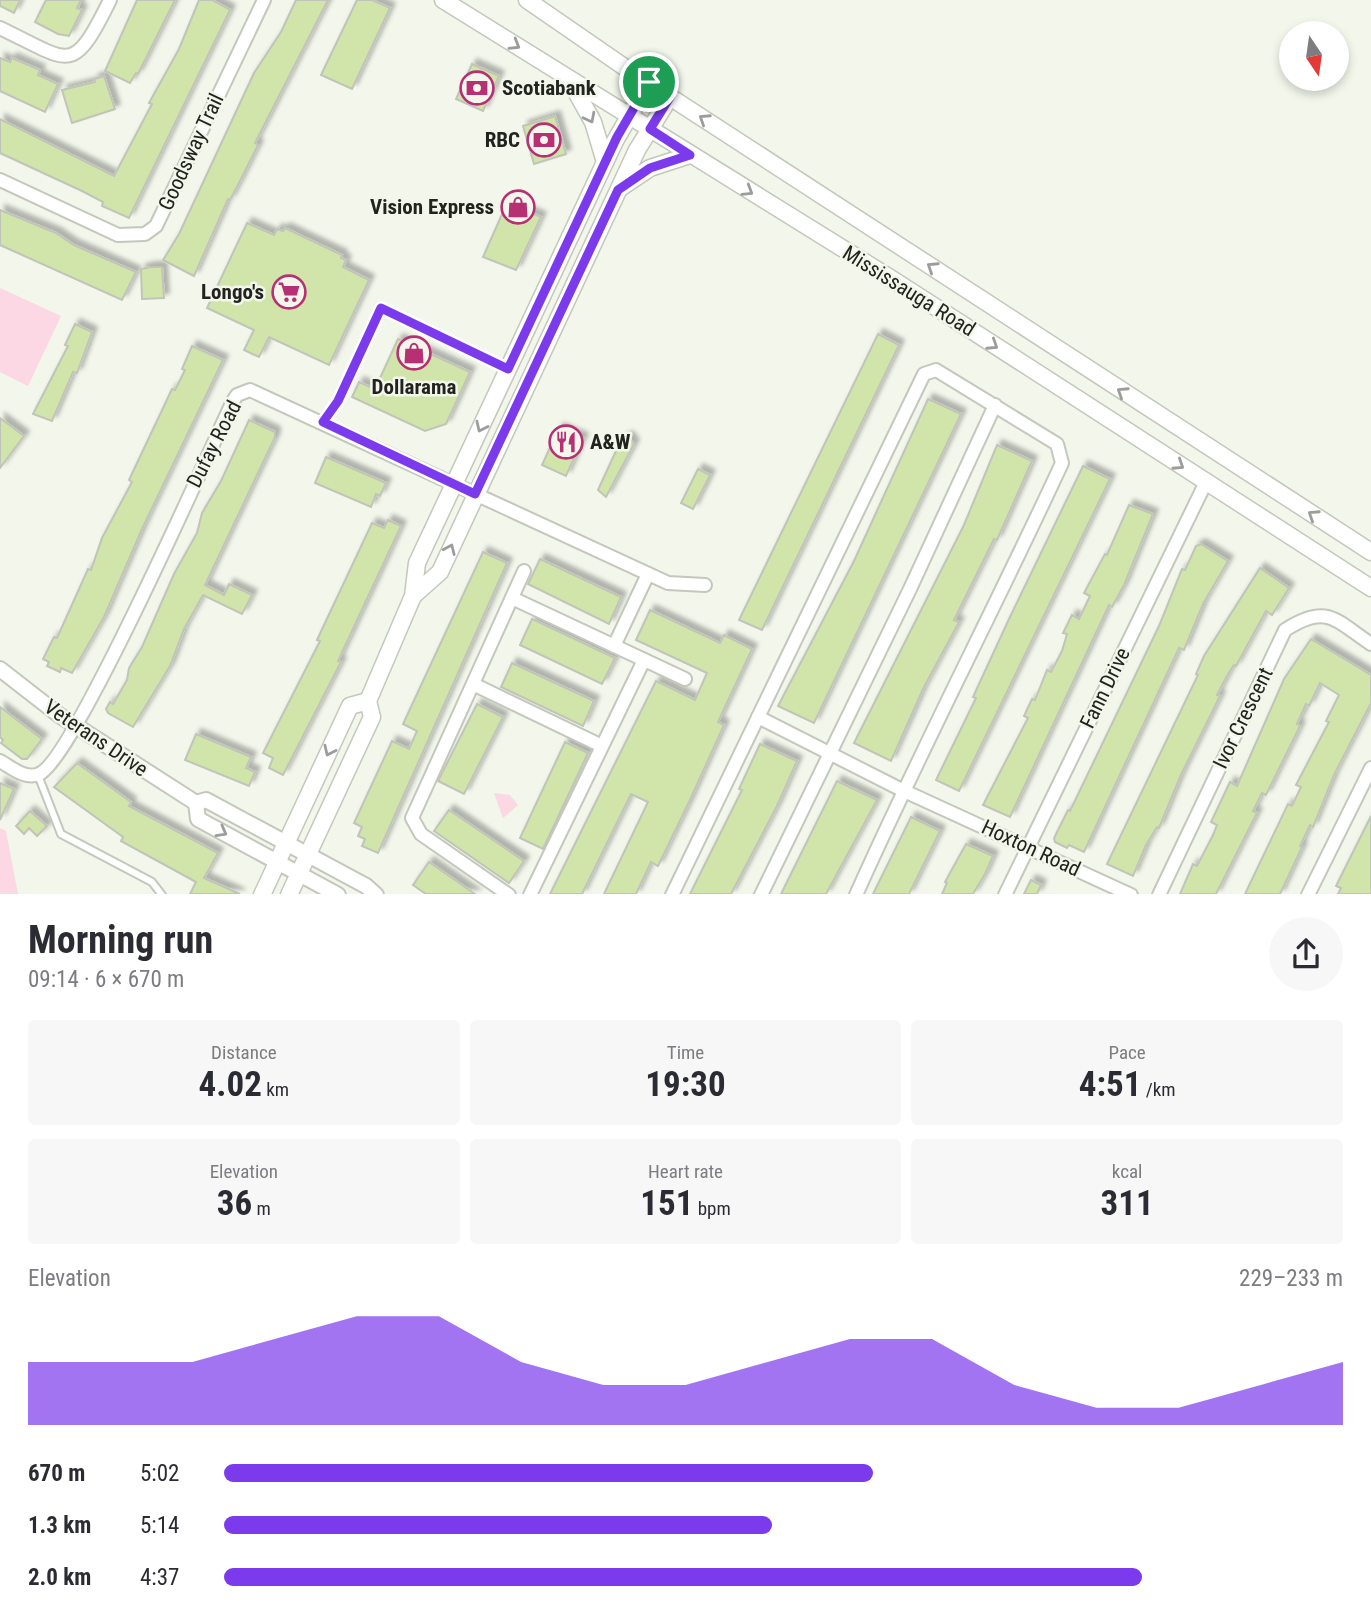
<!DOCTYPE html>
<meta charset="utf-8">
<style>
:root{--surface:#fff;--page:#f7f7f7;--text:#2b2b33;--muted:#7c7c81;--accent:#7c3aed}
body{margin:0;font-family:"Roboto Condensed",sans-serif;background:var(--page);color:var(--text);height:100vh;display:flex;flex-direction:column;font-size:26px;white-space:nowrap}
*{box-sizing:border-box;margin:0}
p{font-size:23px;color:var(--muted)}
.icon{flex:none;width:38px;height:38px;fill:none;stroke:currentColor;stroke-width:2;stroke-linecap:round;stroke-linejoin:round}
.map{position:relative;height:894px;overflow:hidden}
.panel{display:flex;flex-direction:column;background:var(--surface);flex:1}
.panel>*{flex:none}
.needle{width:46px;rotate:167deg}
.buttons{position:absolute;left:1279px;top:21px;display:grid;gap:14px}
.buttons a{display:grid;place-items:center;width:70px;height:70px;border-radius:50%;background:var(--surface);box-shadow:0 4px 10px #0003;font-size:35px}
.pin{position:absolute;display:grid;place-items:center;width:60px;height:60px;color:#fff;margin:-30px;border:4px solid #fff;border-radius:50%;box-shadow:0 2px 7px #0007}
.round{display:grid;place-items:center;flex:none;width:74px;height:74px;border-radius:37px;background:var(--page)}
.overview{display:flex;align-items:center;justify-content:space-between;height:119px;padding:0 28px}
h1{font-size:38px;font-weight:700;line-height:52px}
.metrics{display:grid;grid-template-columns:repeat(3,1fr);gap:10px;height:119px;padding:7px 28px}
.metrics div{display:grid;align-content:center;border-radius:7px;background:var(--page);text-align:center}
.metrics b{font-size:35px;font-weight:700}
.metrics small{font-size:19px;font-weight:400}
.metrics p{font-size:19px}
.chart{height:196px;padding:14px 28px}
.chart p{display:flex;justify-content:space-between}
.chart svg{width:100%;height:126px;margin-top:7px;fill:var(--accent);opacity:.7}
ul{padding:0 28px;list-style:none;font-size:23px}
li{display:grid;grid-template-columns:112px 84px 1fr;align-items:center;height:52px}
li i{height:18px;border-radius:9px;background:var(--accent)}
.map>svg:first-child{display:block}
</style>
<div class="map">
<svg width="1371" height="895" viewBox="0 0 1371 895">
<defs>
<filter id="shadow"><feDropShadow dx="5" dy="-5" stdDeviation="2" flood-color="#0004"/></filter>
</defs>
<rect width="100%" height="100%" fill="#f2f6eb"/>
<!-- green -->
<g fill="#fbd8e4">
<path d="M0 288 61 316 28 386 0 372Z"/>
<path d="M494 793 510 795 518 805 503 818Z"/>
<path d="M0 828 6 831 18 894H0Z"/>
</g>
<!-- building -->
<g fill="#d1e4aa" stroke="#c0c4b9" stroke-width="2" filter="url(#shadow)">
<path d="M0 0H20L14 13 0 6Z"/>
<path d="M46 0H81L77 8 82 10 69 36 58 34 35 22Z"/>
<path d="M137 0H175L138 74 136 73 130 83 105 71Z"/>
<path d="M199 0H212L230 10 129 218 102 206 103 202 82 191 0 153V119L114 176 152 104 149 103 179 49Z"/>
<path d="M296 0H328L255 143 258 145 241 179 230 200 228 199 194 276 163 260 179 234 254 73 281 32Z"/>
<path d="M357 0H372L390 8 352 89 321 75Z"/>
<path d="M0 58 10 62 12 58 40 70 38 75 58 84 45 112 0 91Z"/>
<path d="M472 64 499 76 483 111 456 99Z"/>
<path d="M104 76 115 109 72 123 62 90 95 82 94 79Z"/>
<path d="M555 116 566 154 534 164 523 126Z"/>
<path d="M507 203 541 217 516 270 483 257Z"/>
<path d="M0 210 56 233 74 245 136 272 122 300 0 245Z"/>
<path d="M247 223 274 235 277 229 283 231 285 228 342 255 341 258 346 260 343 267 369 280 329 365 269 337 259 357 244 350 254 330 207 308Z"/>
<path d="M151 267H162L164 298 142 299 141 269Z"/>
<path d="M75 324 92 332 77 373 73 372 52 421 33 414 68 346 65 345Z"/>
<path d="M878 334 899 345 762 630 739 620Z"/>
<path d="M398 339 470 372 446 424 425 431 352 397 359 382 375 389Z"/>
<path d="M192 346 223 360 142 529 104 617 72 673 61 668 60 672 47 666 49 662 43 659 54 637 57 638 88 569 91 570 102 538 132 482 129 480 172 389 175 390 185 370 182 369Z"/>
<path d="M928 399 961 414 814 723 778 706 854 561Z"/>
<path d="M0 418 24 436 0 468Z"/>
<path d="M249 420 275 432V437L205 585 224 595 229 584 252 595 242 614 203 595 184 629 170 666 133 727 108 713 106 709 110 702 113 704 127 680 129 668 142 647 174 574 197 533 202 513 221 481Z"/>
<path d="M559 428 583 438 566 476 542 465Z"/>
<path d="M628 436 634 444 606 497 598 490 621 440Z"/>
<path d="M997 445 1032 461 997 540 994 539 954 620 959 622 923 689 891 761 854 743 964 525Z"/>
<path d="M326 457 386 483 380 496 376 494 371 507 315 483Z"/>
<path d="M1083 466 1110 479 959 791 936 780 976 698 973 697 1009 619Z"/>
<path d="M698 469 710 475 693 509 681 503Z"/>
<path d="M1129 505 1153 514 1124 585 1112 607 1109 605 1010 817 983 805 1028 718 1024 716 1032 699 1035 700 1047 670 1051 672 1062 651 1067 634 1063 633 1072 615 1079 619 1090 596 1084 593 1105 554 1107 555Z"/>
<path d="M388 520 401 526 338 661 341 662 283 775 269 768 273 758 263 753 320 641 317 640 372 523 384 528Z"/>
<path d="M1201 544 1228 561 1203 604 1184 650 1179 648 1084 852 1069 845 1067 848 1055 842 1054 838 1068 810 1070 811 1159 626 1182 569 1185 570 1196 546Z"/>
<path d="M483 552 507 563 378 853 362 846 365 839 358 836 362 827 354 823 392 741 409 749 417 731 403 724Z"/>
<path d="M540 559 621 597 609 624 528 584Z"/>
<path d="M1260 568 1289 588 1272 615 1266 611 1236 666 1234 665 1227 676 1217 695 1220 696 1180 777 1159 828 1157 827 1146 845 1133 876 1107 864 1198 675 1196 674 1204 656Z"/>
<path d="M650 610 720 643 724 635 752 649 718 722 724 725 690 800 658 866 651 862 636 894H604L648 802 631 794 582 894H550L656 681 695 700 707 673 636 640Z"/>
<path d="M532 619 615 658 602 684 520 645Z"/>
<path d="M1311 639 1371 675V703L1334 775 1313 827 1310 825 1300 846 1302 847 1280 894H1245L1288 804 1292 806 1301 787 1296 785 1329 722 1326 721 1339 695 1320 683 1309 706 1306 704 1297 724 1300 726 1266 795 1262 793 1253 811 1257 813 1216 894H1180L1193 864 1197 866 1213 835 1217 825 1211 822 1230 782 1237 786 1284 679Z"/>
<path d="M512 663 594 701 583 726 501 687Z"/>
<path d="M477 704 503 717 464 794 438 781Z"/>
<path d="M0 707 42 739 27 759H22L1 743 3 740 0 737Z"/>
<path d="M196 734 251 757 246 768 255 772 249 786 185 760Z"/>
<path d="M565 742 588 753 543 849 520 838Z"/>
<path d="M760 744 797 761 777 806 731 894H690L742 790 739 789Z"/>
<path d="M77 763 131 802 129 806 218 853 204 878 240 894H190L196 882 121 841 123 837 54 787Z"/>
<path d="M837 781 877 800 826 894H781Z"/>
<path d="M0 783 14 789 0 820Z"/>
<path d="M449 810 524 861 509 883 434 831Z"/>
<path d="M30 811 47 826 37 836 29 828 24 834 16 826Z"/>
<path d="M1371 816V894H1338L1341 888 1336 886Z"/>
<path d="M911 817 940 831 909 894H873Z"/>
<path d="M966 844 993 856 985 874 973 894H942L947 883 945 882Z"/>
<path d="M429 862 475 894H426L413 885Z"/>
<path d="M1031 880 1041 885 1037 894H1024Z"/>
</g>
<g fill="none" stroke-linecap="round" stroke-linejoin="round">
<defs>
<g id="service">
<path d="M323 422 338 402 381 308 507 368"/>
<path d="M38 775 61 834 152 882 162 895"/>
</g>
<g id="minor">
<path d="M0 28C71 62 72 77 110 0"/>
<path d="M0 180 118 235 145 234 156 226 264 0"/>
<path d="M512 598 685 679"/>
<path d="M614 646 648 574"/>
<path d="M473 684 602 746"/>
<path d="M758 717 902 790 1131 895"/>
<path d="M0 761C11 767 25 780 39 774 73 761 209 452 233 401L237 395 250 390 668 583 705 585"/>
<path d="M509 895 421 834 412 818 524 571"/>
<path d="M530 895 644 660"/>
<path d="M672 895 924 374 936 370 1057 444 1062 463C995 608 921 749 856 895"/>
<path d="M761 895 910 589 995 405"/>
<path d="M1005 895 1206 482"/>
<path d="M1159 895 1285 630C1327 603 1335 620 1371 644"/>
<path d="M1308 895 1371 768"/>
</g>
<g id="tertiary">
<path d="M0 669 59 715 196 803 206 800 366 886 376 895"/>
<path d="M196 803 198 819 338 895"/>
</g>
<g id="secondary">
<path d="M443 0 895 281 1371 588"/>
<path d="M527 0 630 71 1371 552"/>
<path d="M569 79 593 122 605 162"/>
<path d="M620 188 650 168 690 155"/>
<path d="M413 596 440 572 637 150 670 97"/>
<path d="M262 895 350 706 368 701"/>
<path d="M289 895 372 717 368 701 413 596 417 563 615 141 649 82"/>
</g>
</defs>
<!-- service casing -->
<use href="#service" stroke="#c3c7bc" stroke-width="10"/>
<!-- minor casing -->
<use href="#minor" stroke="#c3c7bc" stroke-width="16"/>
<!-- tertiary casing -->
<use href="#tertiary" stroke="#c3c7bc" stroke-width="18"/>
<!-- secondary casing -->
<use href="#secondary" stroke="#c3c7bc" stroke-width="19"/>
<!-- service -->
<use href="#service" stroke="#fff" stroke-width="6"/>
<!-- minor -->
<use href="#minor" stroke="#fff" stroke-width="12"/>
<!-- tertiary -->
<use href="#tertiary" stroke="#fff" stroke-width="14"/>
<!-- secondary -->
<use href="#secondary" stroke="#fff" stroke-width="16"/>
</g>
<!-- one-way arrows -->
<defs><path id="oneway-chevron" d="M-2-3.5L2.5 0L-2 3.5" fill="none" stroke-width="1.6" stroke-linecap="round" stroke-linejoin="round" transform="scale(1.75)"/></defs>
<g stroke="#9c9c9a">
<use href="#oneway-chevron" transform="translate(515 45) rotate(31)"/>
<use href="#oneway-chevron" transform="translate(590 118) rotate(63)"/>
<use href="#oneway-chevron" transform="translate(704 119) rotate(-147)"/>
<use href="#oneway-chevron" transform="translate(748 191) rotate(32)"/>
<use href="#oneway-chevron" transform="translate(932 267) rotate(-147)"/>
<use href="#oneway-chevron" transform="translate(993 345) rotate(33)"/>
<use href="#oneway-chevron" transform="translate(1122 392) rotate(-147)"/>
<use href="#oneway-chevron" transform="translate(481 427) rotate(115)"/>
<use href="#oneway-chevron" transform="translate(1179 465) rotate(33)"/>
<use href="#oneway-chevron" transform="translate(1313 515) rotate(-147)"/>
<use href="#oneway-chevron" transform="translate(450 549) rotate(-66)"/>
<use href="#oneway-chevron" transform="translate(329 751) rotate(115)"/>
<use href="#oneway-chevron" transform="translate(222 832) rotate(29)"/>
</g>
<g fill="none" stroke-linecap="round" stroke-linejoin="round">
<defs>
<path id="route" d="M649 82 670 97 650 129 690 155 650 168 618 190 475 494 323 422 338 401 381 308 508 369 617 137Z"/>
</defs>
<!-- route casing -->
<use href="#route" stroke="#fff" stroke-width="14"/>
<!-- route -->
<use href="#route" stroke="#7c3aed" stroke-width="9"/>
</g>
<!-- icons -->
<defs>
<symbol id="bank-ring" viewBox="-11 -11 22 22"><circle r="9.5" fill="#f2f6eb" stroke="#b63073" stroke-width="1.5"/><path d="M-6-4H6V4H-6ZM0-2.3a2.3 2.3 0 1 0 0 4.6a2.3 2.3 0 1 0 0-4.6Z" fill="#b63073"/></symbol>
<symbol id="shop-ring" viewBox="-11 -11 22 22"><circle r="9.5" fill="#f2f6eb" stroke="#b63073" stroke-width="1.5"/><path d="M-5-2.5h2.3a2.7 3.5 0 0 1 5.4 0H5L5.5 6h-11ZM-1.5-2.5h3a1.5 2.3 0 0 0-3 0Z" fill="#b63073"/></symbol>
<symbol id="supermarket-ring" viewBox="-11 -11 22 22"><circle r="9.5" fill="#f2f6eb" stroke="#b63073" stroke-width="1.5"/><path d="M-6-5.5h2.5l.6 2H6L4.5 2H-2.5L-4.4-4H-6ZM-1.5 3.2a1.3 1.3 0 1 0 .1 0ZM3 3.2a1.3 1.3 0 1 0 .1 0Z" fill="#b63073"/></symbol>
<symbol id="restaurant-ring" viewBox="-11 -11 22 22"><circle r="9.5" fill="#f2f6eb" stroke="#b63073" stroke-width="1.5"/><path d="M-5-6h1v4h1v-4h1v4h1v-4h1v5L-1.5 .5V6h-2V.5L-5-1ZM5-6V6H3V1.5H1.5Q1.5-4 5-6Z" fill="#b63073"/></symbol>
</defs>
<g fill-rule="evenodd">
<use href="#bank-ring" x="458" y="69" width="38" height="38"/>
<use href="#bank-ring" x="525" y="121" width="38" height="38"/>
<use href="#shop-ring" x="499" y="188" width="38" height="38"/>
<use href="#supermarket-ring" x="270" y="273" width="38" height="38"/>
<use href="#shop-ring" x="395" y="334" width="38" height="38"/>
<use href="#restaurant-ring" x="547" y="423" width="38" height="38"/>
</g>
<g text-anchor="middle" stroke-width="5" stroke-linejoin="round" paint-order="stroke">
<!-- poi labels -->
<g font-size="21" font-weight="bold" fill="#22231f" stroke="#f2f6eb" text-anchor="end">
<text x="502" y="95" text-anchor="start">Scotiabank</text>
<text x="520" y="147">RBC</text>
<text x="494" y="214">Vision Express</text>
<text x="264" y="299">Longo's</text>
<text x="414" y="394" text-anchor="middle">Dollarama</text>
<text x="590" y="449" text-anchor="start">A&amp;W</text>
</g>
<!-- street labels -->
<g font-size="21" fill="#22231f" stroke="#f2f6eb">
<text transform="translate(191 152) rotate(-65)" y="7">Goodsway Trail</text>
<text transform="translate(909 291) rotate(32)" y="7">Mississauga Road</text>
<text transform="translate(214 444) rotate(-63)" y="7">Dufay Road</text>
<text transform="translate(1105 688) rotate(-64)" y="7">Fann Drive</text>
<text transform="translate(1243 718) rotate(-64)" y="7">Ivor Crescent</text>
<text transform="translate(96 738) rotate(34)" y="7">Veterans Drive</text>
<text transform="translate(1031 848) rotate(25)" y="7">Hoxton Road</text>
</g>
</g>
</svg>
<div class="buttons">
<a><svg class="needle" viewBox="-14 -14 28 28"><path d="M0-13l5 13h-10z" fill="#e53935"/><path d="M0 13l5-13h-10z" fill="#7c7c81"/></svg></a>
</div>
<div class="pin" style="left:649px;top:82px;background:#1e9e55"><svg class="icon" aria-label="arrive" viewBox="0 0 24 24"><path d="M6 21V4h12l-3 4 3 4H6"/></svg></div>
</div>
<section class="panel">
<div class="overview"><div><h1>Morning run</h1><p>09:14 · 6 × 670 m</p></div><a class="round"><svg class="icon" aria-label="share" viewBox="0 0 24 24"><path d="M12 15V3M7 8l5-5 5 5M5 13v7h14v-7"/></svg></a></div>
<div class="metrics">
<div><p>Distance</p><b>4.02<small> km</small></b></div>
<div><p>Time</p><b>19:30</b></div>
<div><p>Pace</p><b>4:51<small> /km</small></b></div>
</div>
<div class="metrics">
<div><p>Elevation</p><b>36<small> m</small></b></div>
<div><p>Heart rate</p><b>151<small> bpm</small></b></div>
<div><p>kcal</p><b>311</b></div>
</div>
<div class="chart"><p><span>Elevation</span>229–233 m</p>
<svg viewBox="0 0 160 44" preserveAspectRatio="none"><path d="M0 44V22L10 22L20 22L30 14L40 6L50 6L60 22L70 30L80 30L90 22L100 14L110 14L120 30L130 38L140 38L150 30L160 22V44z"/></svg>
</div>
<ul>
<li><b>670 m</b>5:02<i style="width:58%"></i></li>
<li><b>1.3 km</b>5:14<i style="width:49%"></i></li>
<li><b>2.0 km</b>4:37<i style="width:82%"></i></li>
</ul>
</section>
